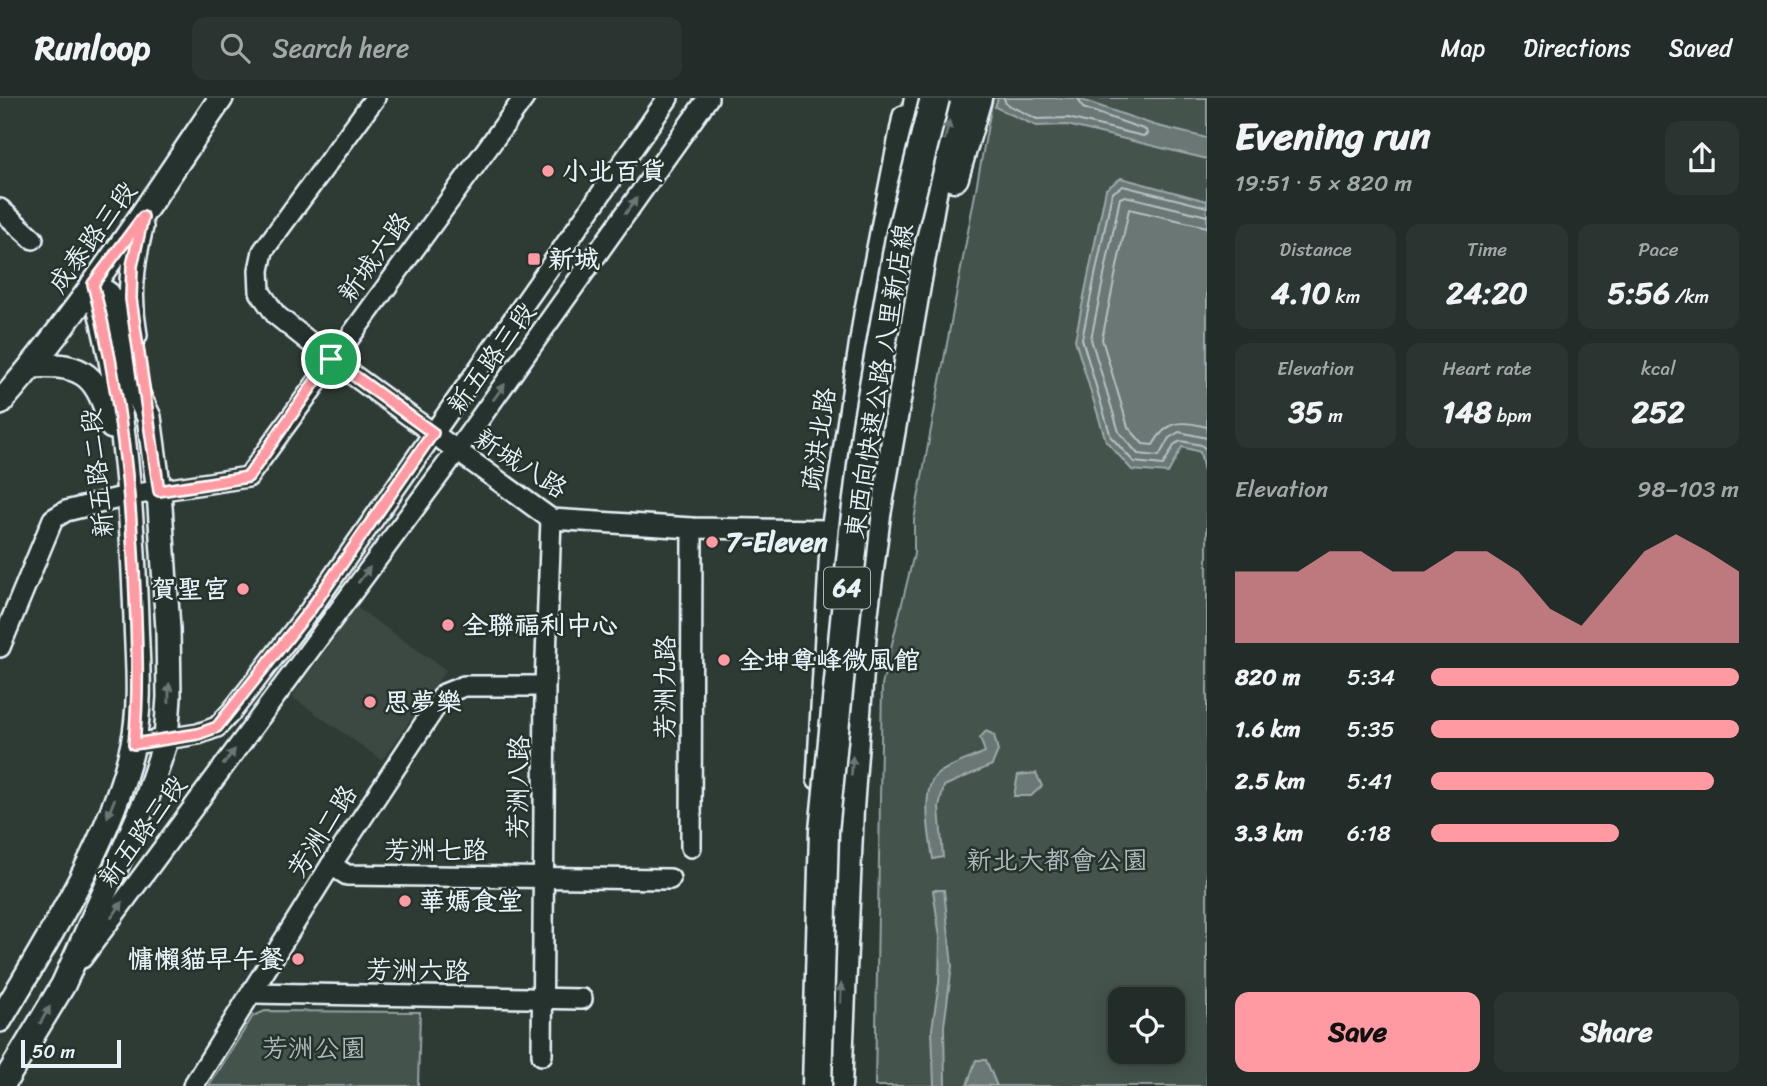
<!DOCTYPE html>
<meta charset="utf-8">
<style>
:root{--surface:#222c28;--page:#2a3430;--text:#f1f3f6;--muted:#a2a7a8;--line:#3f4845;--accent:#ff9aa2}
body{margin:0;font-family:Sriracha,"LXGW WenKai TC",sans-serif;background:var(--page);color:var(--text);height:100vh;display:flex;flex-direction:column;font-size:26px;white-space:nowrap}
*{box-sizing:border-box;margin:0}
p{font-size:23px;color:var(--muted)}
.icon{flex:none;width:38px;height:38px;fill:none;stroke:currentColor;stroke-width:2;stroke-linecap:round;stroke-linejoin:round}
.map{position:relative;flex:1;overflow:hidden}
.details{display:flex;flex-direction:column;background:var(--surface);width:560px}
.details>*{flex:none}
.buttons{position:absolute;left:1108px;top:889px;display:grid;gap:14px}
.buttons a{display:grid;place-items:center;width:77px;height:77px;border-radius:14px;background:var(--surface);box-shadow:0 4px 18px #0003,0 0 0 2px var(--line);font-size:35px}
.scale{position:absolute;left:21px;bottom:18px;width:100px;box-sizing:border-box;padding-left:7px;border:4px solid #e8f1f8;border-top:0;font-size:19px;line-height:24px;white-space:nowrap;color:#e8f1f8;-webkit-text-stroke:5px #26332d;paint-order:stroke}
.pin{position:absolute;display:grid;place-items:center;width:60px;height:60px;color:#fff;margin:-30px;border:4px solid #fff;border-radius:50%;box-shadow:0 2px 7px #0007}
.round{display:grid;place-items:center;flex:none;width:74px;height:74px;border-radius:14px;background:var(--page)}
.overview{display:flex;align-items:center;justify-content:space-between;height:119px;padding:0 28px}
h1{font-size:38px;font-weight:700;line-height:52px}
.metrics{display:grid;grid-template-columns:repeat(3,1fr);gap:10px;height:119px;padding:7px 28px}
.metrics div{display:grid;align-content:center;border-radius:14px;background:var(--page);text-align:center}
.metrics b{font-size:30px;font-weight:700}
.metrics small{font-size:19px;font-weight:400}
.metrics p{font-size:19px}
.chart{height:196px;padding:14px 28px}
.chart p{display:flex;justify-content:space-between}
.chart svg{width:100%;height:126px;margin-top:7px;fill:var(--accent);opacity:.7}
.button{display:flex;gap:14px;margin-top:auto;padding:14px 28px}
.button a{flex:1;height:80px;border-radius:14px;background:var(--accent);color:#111;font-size:28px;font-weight:700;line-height:80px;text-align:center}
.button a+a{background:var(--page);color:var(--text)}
ul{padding:0 28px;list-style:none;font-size:23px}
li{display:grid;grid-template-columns:112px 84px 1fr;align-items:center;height:52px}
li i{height:18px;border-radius:9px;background:var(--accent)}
header{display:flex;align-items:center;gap:42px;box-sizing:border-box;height:98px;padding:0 35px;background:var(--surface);border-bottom:2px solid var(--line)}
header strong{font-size:33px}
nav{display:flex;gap:38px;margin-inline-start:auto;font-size:24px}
.search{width:490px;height:63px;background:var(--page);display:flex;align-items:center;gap:18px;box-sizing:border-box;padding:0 24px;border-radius:14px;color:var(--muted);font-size:26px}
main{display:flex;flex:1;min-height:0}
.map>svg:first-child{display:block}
</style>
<header>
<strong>Runloop</strong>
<div class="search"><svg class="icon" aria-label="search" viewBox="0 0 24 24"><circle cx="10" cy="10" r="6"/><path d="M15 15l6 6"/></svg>Search here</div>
<nav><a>Map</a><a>Directions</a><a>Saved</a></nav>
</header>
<main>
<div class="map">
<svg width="1207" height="988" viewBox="0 0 1207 988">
<rect width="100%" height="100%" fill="#2e3b35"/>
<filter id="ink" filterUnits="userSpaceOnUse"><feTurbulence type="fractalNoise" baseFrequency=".0143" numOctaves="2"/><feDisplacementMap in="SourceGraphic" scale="14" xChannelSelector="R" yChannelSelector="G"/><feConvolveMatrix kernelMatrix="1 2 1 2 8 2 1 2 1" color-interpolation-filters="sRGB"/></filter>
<g filter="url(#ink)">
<!-- built -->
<path fill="#3b4843" d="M356 509 446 572 382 662 292 599Z"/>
<!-- green -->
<g fill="#45524e" stroke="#96a2a3" stroke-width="2" fill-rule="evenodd">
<path d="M993 0H1207V988H875L882 587 914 456V422ZM1120 901H1172V954H1120Z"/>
<path d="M265 913 420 914 418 988H209L253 918Z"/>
</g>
<!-- water -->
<g fill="#6b7775" stroke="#9da8a9" stroke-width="2">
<path d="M998 0H1076L1154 27 1207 40V61L1067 27 1036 28 995 9Z"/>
<path d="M1121 80 1207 103V388L1200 354 1182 349 1168 375 1132 372 1106 343 1075 242 1106 91Z"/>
<path d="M986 633 994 637 998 653 992 667 944 688 939 709 943 759 933 761C930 741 919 688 939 675 952 666 970 661 985 654L980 640Z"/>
<path d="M1036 675 1042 688 1031 698H1014L1018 677Z"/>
<path d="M933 792H944L952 868 944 928 945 988H934L932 931 939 885 940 839Z"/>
<path d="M976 962H986L997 988 967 987Z"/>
</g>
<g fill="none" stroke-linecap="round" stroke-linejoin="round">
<!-- shore -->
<g stroke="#b6c0c4" stroke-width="2">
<path d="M1004 0 1006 6 1037 21 1068 20 1143 38 1147 36 1146 32 1083 10 1078 0"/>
<path d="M1207 109 1123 88 1112 95 1082 241 1111 339 1134 364 1163 367 1175 346 1181 343 1201 347 1207 352"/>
<path d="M1207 118 1125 98 1120 100 1091 241 1119 334 1138 356 1159 358 1169 340 1179 334 1207 340"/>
<path d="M1207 129 1129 111 1102 241 1128 329 1143 346 1153 347C1167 322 1181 322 1207 329"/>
</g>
<defs>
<g id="minor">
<path d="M375 0 263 153 259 172 260 194 276 217 331 261 551 421 692 430 831 432"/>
<path d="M0 111 33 141"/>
<path d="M0 549 53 421 66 413 131 397 248 379 524 0"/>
<path d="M134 646 198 636 217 629 232 613 310 512 668 0"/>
<path d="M817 681 831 432 864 216 903 18"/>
<path d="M691 749 692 430"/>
<path d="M331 767 347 777 670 781"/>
<path d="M82 860 456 354 708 0"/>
<path d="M252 895 582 901"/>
<path d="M542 957 545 588 551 421"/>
<path d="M193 988 331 767 444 596 464 588H545"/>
</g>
<g id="major">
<path d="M135 237C128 199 132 166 141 129"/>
<path d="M32 268C86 265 97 278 112 329"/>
<path d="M0 305C83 210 150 104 221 0"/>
<path d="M0 922C48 841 113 739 133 646 142 605 137 561 136 520 132 413 125 308 98 205"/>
<path d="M2 988 63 887 147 700 166 642 169 599 168 531 159 393 149 319 138 297 115 209 108 196 93 186"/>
</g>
<g id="highway">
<path d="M907 73 919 0"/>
<path d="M954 79 977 0"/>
<path d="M837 988 849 711 863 519 876 417 934 84 955 0"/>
</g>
</defs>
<!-- minor casing -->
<use href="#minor" stroke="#e8f1f8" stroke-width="24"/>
<!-- major casing -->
<use href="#major" stroke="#e8f1f8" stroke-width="28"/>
<!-- highway casing -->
<use href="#highway" stroke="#e8f1f8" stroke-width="33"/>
<!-- minor -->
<use href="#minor" stroke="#26332d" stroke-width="19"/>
<!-- major -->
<use href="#major" stroke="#26332d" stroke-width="23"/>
<!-- highway -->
<use href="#highway" stroke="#26332d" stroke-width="28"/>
<defs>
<path id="highway-bridge" d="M817 988 824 733 854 433 867 327 900 140 935 0"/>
</defs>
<!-- highway-bridge casing -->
<use href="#highway-bridge" stroke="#e8f1f8" stroke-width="33" stroke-linecap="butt"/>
<!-- highway-bridge -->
<use href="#highway-bridge" stroke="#26332d" stroke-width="28"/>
</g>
<!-- one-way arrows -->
<defs><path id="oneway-solid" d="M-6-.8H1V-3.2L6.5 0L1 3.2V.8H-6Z" transform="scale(1.75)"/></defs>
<g fill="#6a7674">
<use href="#oneway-solid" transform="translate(947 32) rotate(-76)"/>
<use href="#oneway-solid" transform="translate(631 108) rotate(-54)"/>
<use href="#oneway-solid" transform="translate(499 294) rotate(-54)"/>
<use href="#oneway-solid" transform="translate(364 477) rotate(-53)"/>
<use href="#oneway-solid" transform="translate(169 595) rotate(-89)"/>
<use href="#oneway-solid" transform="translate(229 659) rotate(-53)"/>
<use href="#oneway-solid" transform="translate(852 668) rotate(-86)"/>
<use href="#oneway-solid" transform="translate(111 710) rotate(112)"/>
<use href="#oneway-solid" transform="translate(117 812) rotate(-54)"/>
<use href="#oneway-solid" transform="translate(841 895) rotate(-88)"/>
<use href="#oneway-solid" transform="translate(45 917) rotate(-60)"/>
</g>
</g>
<g fill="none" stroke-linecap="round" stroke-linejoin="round" filter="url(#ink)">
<defs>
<path id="route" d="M143 119 132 168 131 201 159 393 248 379 331 261 433 335 310 512 217 629 198 636 134 646C139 596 137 547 135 497 131 390 120 289 93 186Z"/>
</defs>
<!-- route casing -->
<use href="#route" stroke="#fff" stroke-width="14"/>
<!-- route -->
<use href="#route" stroke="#ff9aa2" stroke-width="9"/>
</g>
<!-- markers -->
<g fill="#ff9aa2" stroke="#26332d" stroke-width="2.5">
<circle cx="548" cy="73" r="7"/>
<rect x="527" y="154" width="14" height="14" rx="3.5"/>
<circle cx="712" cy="444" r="7"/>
<circle cx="243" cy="491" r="7"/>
<circle cx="448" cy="527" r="7"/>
<circle cx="724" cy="562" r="7"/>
<circle cx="370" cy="604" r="7"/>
<circle cx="405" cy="803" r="7"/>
<circle cx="298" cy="861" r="7"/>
</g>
<g text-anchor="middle" stroke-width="5" stroke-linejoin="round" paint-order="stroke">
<!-- shield labels -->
<rect fill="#26332d" stroke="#aeb8bb" stroke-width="2" x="824" y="469.5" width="46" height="41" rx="5"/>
<g font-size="24" font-weight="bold" fill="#e8f1f8">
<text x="847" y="498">64</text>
</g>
<!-- poi labels -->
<g font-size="26" font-weight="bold" fill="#e8f1f8" stroke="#26332d" text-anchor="start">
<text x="562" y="82">小北百貨</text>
<text x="548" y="170">新城</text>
<text x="726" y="453">7-Eleven</text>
<text x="229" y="500" text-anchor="end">賀聖宮</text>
<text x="462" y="536">全聯福利中心</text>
<text x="738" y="571">全坤尊峰微風館</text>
<text x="384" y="613">思夢樂</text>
<text x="419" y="812">華媽食堂</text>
<text x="284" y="870" text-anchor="end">慵懶貓早午餐</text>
</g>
<!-- street labels -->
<g font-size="26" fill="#e8f1f8" stroke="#26332d">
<text transform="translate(92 139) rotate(-54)" y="9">成泰路三段</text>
<text transform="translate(374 159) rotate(-54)" y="9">新城六路</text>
<text transform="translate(491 260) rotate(-54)" y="9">新五路三段</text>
<text transform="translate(879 283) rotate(-81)" y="9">東西向快速公路 八里新店線</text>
<text transform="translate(818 341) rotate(-81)" y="9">疏洪北路</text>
<text transform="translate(521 365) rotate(33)" y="9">新城八路</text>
<text transform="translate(97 375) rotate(-96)" y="9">新五路二段</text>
<text transform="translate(665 589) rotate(-90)" y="9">芳洲九路</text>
<text transform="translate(518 689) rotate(-89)" y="9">芳洲八路</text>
<text transform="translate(142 733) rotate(-54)" y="9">新五路三段</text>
<text transform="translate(322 733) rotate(-57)" y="9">芳洲二路</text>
<text x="436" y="761">芳洲七路</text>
<text transform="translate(418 872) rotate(1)" y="9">芳洲六路</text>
</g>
<!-- park labels -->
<g font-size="26" fill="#afb9bc" stroke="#26332d">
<text x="1057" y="771">新北大都會公園</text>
<text x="314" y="959">芳洲公園</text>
</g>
</g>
</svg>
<div class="buttons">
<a><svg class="icon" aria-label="locate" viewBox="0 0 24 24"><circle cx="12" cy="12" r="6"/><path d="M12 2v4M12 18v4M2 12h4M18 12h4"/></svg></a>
</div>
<div class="scale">50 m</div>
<div class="pin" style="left:331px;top:261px;background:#1e9e55"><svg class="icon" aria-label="arrive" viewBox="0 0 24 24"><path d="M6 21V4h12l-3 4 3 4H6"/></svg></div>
</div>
<section class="details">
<div class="overview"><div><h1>Evening run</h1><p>19:51 · 5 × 820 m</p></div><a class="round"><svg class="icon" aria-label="share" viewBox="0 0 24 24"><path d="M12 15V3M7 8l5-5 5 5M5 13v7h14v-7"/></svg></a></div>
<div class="metrics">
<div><p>Distance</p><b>4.10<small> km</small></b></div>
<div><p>Time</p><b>24:20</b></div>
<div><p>Pace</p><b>5:56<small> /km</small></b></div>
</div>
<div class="metrics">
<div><p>Elevation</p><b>35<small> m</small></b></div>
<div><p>Heart rate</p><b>148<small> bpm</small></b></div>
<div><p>kcal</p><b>252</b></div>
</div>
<div class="chart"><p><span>Elevation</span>98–103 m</p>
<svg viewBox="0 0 160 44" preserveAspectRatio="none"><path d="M0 44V19L10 19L20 19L30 12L40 12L50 19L60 19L70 12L80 12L90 19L100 32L110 38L120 25L130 12L140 6L150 12L160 19V44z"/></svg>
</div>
<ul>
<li><b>820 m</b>5:34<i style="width:100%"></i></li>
<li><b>1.6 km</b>5:35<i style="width:100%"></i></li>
<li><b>2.5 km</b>5:41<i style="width:92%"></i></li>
<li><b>3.3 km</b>6:18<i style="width:61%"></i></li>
</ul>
<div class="button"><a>Save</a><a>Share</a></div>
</section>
</main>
